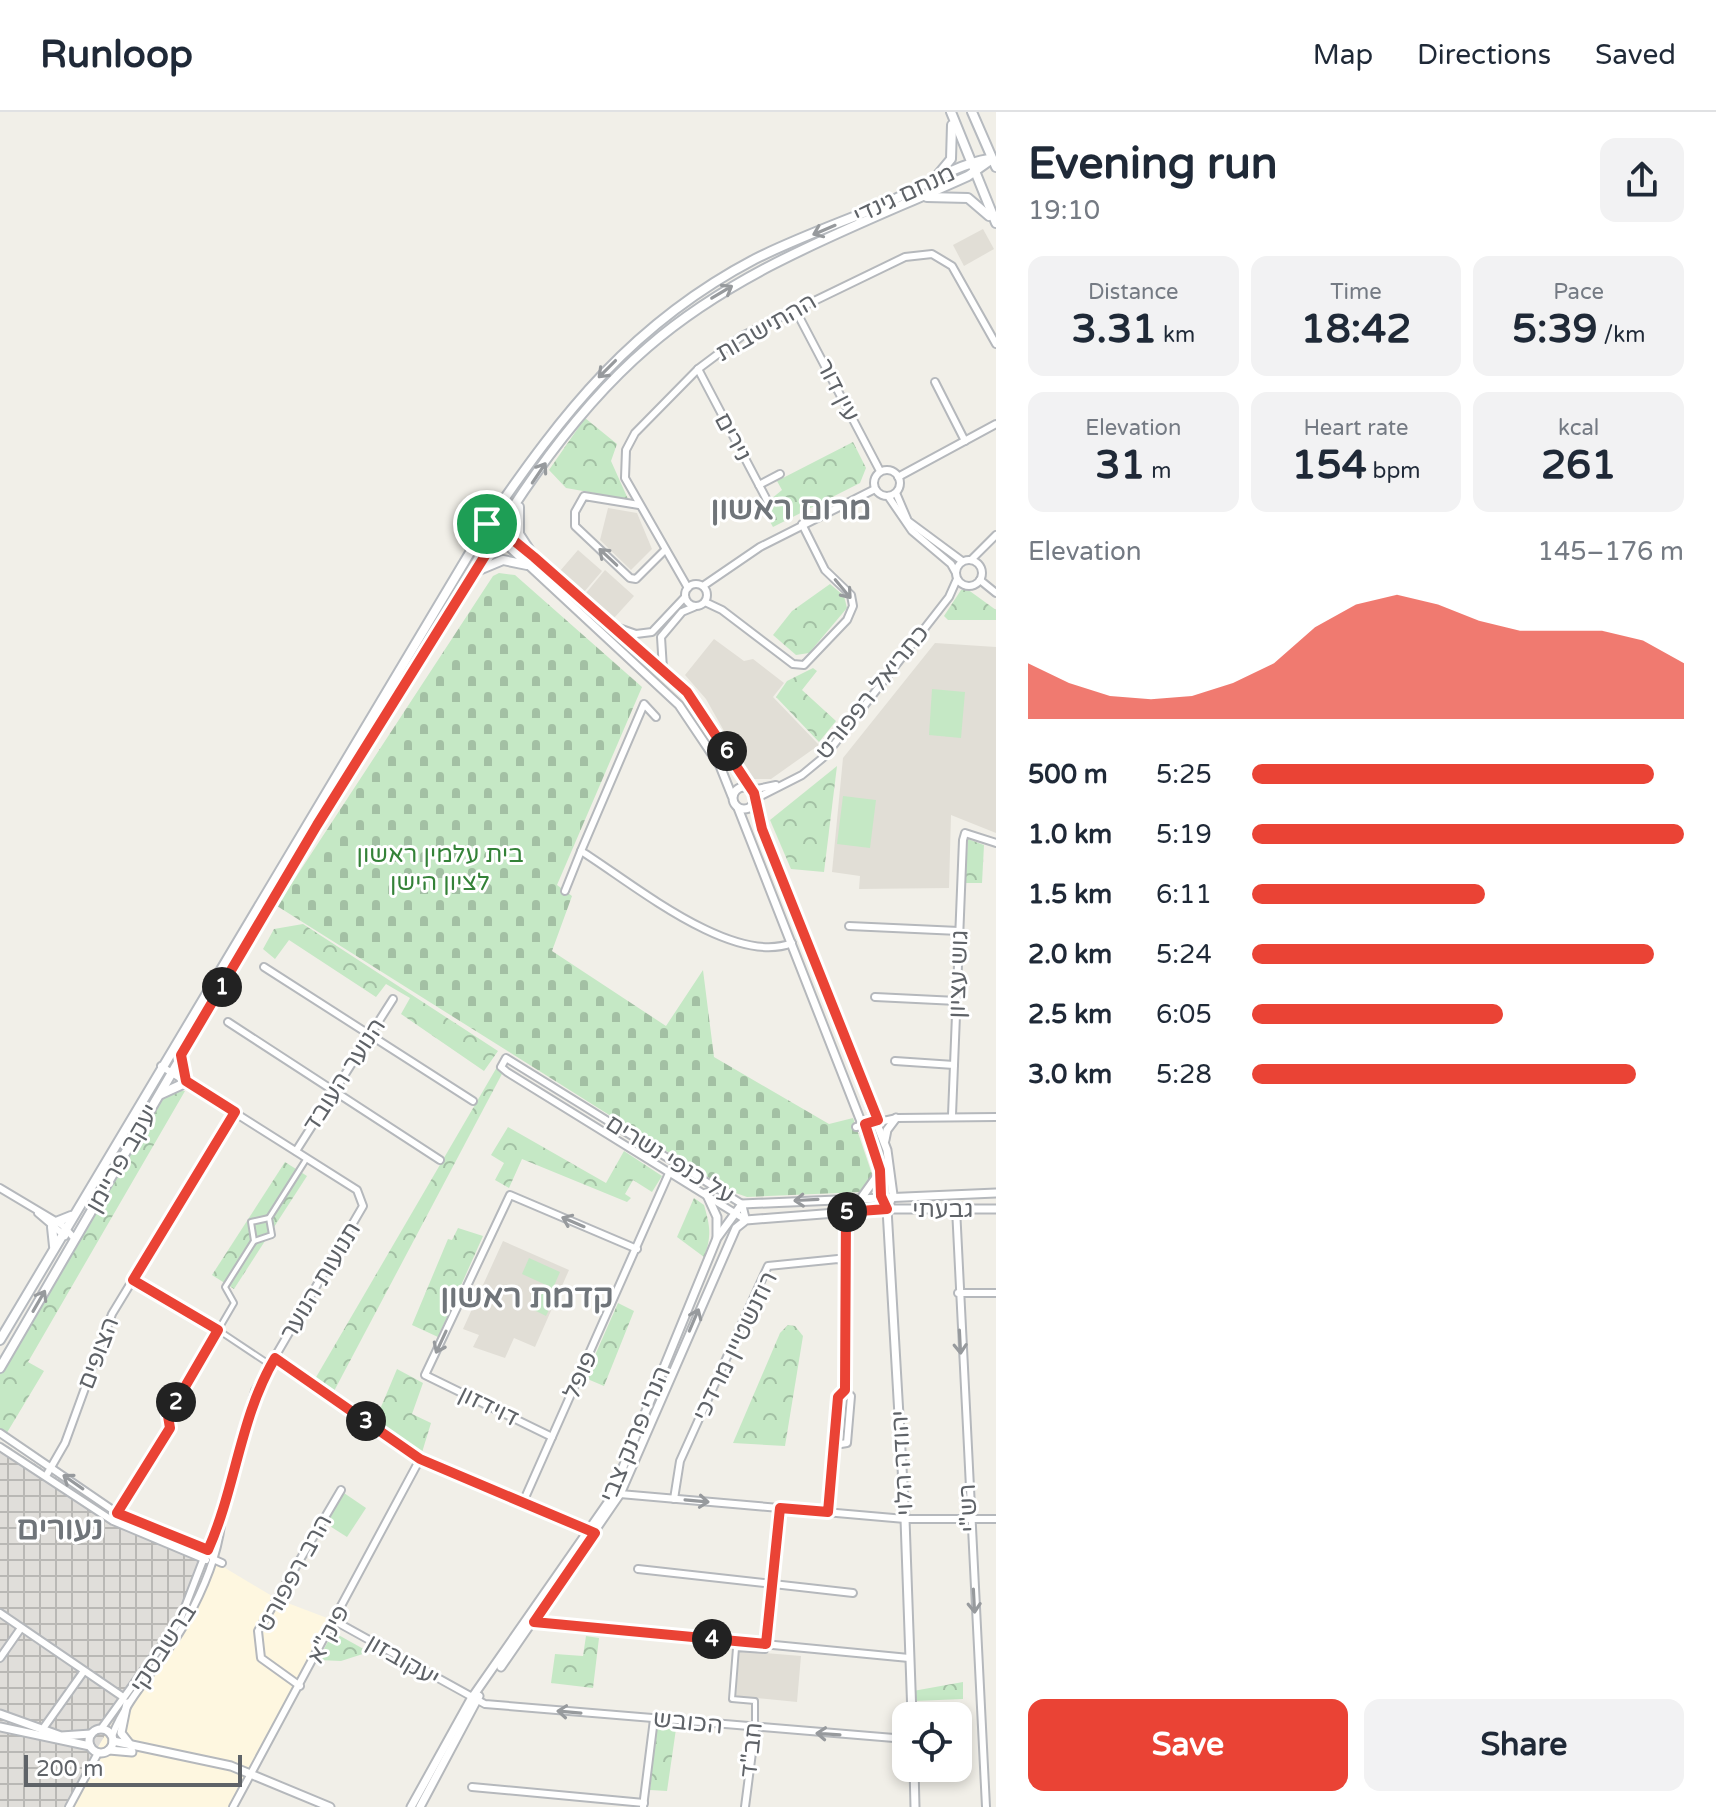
<!DOCTYPE html>
<meta charset="utf-8">
<style>
:root{--surface:#fff;--page:#f2f2f3;--text:#1f2937;--muted:#747a83;--line:#e0e1e3;--accent:#ea4335}
body{margin:0;font-family:"Varela Round",Heebo,sans-serif;background:var(--page);color:var(--text);height:100vh;display:flex;flex-direction:column;font-size:30px;white-space:nowrap}
*{box-sizing:border-box;margin:0}
p{font-size:26px;color:var(--muted)}
.icon{flex:none;width:44px;height:44px;fill:none;stroke:currentColor;stroke-width:2;stroke-linecap:round;stroke-linejoin:round}
.map{position:relative;flex:1;overflow:hidden}
.side{display:flex;flex-direction:column;background:var(--surface);width:720px}
.side>*{flex:none}
.fabs{position:absolute;left:892px;top:1590px;display:grid;gap:16px}
.fabs a{display:grid;place-items:center;width:80px;height:80px;border-radius:16px;background:var(--surface);box-shadow:0 4px 12px #0003;font-size:40px}
.scale{position:absolute;left:24px;bottom:20px;width:218px;box-sizing:border-box;padding-left:8px;border:4px solid #5f6368;border-top:0;font-size:22px;line-height:28px;white-space:nowrap;color:#5f6368;-webkit-text-stroke:6px #fff;paint-order:stroke}
.pin{position:absolute;display:grid;place-items:center;width:68px;height:68px;color:#fff;margin:-34px;border:4px solid #fff;border-radius:50%;box-shadow:0 2px 8px #0007}
.km{position:absolute;width:40px;height:40px;margin:-20px;border-radius:50%;background:#222;color:#fff;font-size:22px;line-height:40px;text-align:center}
.round{display:grid;place-items:center;flex:none;width:84px;height:84px;border-radius:16px;background:var(--page)}
.head{display:flex;align-items:center;justify-content:space-between;height:136px;padding:0 32px}
h1{font-size:44px;font-weight:700;line-height:60px}
.stats{display:grid;grid-template-columns:repeat(3,1fr);gap:12px;height:136px;padding:8px 32px}
.stats div{display:grid;align-content:center;border-radius:16px;background:var(--page);text-align:center}
.stats b{font-size:40px;font-weight:700}
.stats small{font-size:22px;font-weight:400}
.stats p{font-size:22px}
.chart{height:224px;padding:16px 32px}
.chart p{display:flex;justify-content:space-between}
.chart svg{width:100%;height:144px;margin-top:8px;fill:var(--accent);opacity:.7}
.button{display:flex;gap:16px;margin-top:auto;padding:16px 32px}
.button a{flex:1;height:92px;border-radius:16px;background:var(--accent);color:#fff;font-size:32px;font-weight:700;line-height:92px;text-align:center}
.button a+a{background:var(--page);color:var(--text)}
ul{padding:0 32px;list-style:none;font-size:26px}
li{display:grid;grid-template-columns:128px 96px 1fr;align-items:center;height:60px}
li i{height:20px;border-radius:10px;background:var(--accent)}
header{display:flex;align-items:center;gap:48px;box-sizing:border-box;height:112px;padding:0 40px;background:var(--surface);border-bottom:2px solid var(--line)}
header strong{font-size:38px}
nav{display:flex;gap:44px;margin-inline-start:auto;font-size:28px}
main{display:flex;flex:1;min-height:0}
.map>svg:first-child{display:block}
</style>
<header>
<strong>Runloop</strong>
<nav><a>Map</a><a>Directions</a><a>Saved</a></nav>
</header>
<main>
<div class="map">
<svg width="996" height="1695" viewBox="0 0 996 1695">
<defs>
<pattern id="industrial-grid" width="8" height="8" patternUnits="userSpaceOnUse" patternTransform="scale(2)"><rect width="8" height="8" fill="#e0deda"/><path d="M0 4h8M4 0v8" fill="none" stroke="#b9b8b5"/></pattern>
<pattern id="forest-crowns" width="20" height="18" patternUnits="userSpaceOnUse" patternTransform="scale(2)"><rect width="20" height="18" fill="#c5e8c5"/><path d="M2 6a3 3 0 1 1 6 0M12 15a3 3 0 1 1 6 0" fill="none" stroke="#a3c0a4"/></pattern>
<pattern id="cemetery-stones" width="16" height="16" patternUnits="userSpaceOnUse" patternTransform="scale(2)"><rect width="16" height="16" fill="#c5e8c5"/><path d="M2 7V4a2 2 0 0 1 4 0v3zM10 15v-3a2 2 0 0 1 4 0v3z" fill="#a3c0a4"/></pattern>
</defs>
<rect width="100%" height="100%" fill="#f1efe8"/>
<!-- commercial -->
<path fill="#fef7e0" d="M205 1444 277 1487 335 1509 231 1695H72L98 1635Z"/>
<!-- industrial -->
<path fill="url(#industrial-grid)" d="M0 1329 115 1404 205 1444 180 1508 126 1587 98 1635 72 1695H0Z"/>
<!-- education -->
<g fill="#e1ded6">
<path d="M983 117 994 137 964 154 953 133Z"/>
<path d="M608 396 637 401 652 437 631 458 600 428Z"/>
<path d="M578 438 602 459 584 480 560 459Z"/>
<path d="M605 458 634 484 614 506 586 481Z"/>
<path d="M714 527 744 549 753 547 784 571 773 585 819 633 771 667H751L706 587 685 563Z"/>
<path d="M935 531 996 535V721L951 703 949 776 859 777 860 764 832 760 843 646Z"/>
<path d="M503 1129 569 1158 535 1235 514 1226 505 1246 473 1235 479 1223 463 1217Z"/>
<path d="M739 1539 801 1544 797 1590 736 1584Z"/>
</g>
<!-- forest -->
<g fill="url(#forest-crowns)">
<path d="M585 306 617 332 611 349 628 387 566 376 549 358Z"/>
<path d="M853 330 866 356 860 371 773 415 764 399 774 394 771 387 782 378 777 369Z"/>
<path d="M830 472 844 484 847 496 809 541 796 543 773 523 792 499Z"/>
<path d="M967 477 996 498V508H948L944 504 961 478Z"/>
<path d="M813 556 817 559 802 578 836 609 819 630 776 585 787 569Z"/>
<path d="M837 654 824 760 791 757 770 708Z"/>
<path d="M968 727 984 733 982 771H965Z"/>
<path d="M303 812 498 939 484 959 401 902 410 886 386 872 376 885 289 828 275 847 263 837 274 817Z"/>
<path d="M497 955 503 960 333 1281 315 1267Z"/>
<path d="M172 979H185L28 1250 44 1259 5 1324 0 1321V1256L154 992Z"/>
<path d="M508 1015 606 1071 624 1039 662 1064 652 1080 633 1068 625 1082 631 1086 627 1090 522 1047 509 1076 495 1068 504 1051 491 1043Z"/>
<path d="M285 1050 307 1064 234 1177 212 1163Z"/>
<path d="M694 1086 704 1093C710 1114 712 1124 704 1145L677 1125Z"/>
<path d="M458 1116 483 1124 438 1225 412 1213 448 1127 452 1128Z"/>
<path d="M618 1191 634 1199 604 1274 585 1266Z"/>
<path d="M788 1213 795 1214 803 1224 785 1334 733 1331 780 1221Z"/>
<path d="M397 1257 423 1271 412 1302 431 1311 420 1347 373 1314Z"/>
<path d="M333 1520 369 1540 341 1549 318 1548Z"/>
<path d="M586 1524 599 1526 593 1576 551 1571 555 1542 583 1544Z"/>
<path d="M963 1570V1587L914 1589 913 1579Z"/>
<path d="M656 1616 676 1617 667 1679 650 1678Z"/>
</g>
<!-- cemetery -->
<path fill="url(#cemetery-stones)" d="M499 461 515 463 642 575 557 773 572 784 552 839 666 914 703 858 714 945 829 1012 853 1006 872 1062 862 1080 747 1085 730 1079 277 794 493 464Z"/>
<!-- pitch -->
<g fill="#c5e8c5">
<path d="M932 577 965 580 961 626 929 623Z"/>
<path d="M843 684 876 688 870 736 837 732Z"/>
<path d="M529 1146 560 1160 553 1176 558 1179 546 1204 534 1198 546 1173 522 1162Z"/>
<path d="M344 1381 366 1396 347 1425 325 1411Z"/>
</g>
<g fill="none" stroke-linecap="round" stroke-linejoin="round">
<defs>
<g id="pedestrian">
<path d="M846 1100V1125"/>
<path d="M254 1129 251 1110 269 1106"/>
<path d="M218 1218 269 1252"/>
<path d="M113 1409 170 1316 168 1304 234 1191 225 1175 254 1129 272 1123 269 1106 307 1046"/>
<path d="M755 1614V1589L732 1587 736 1536 765 1538 766 1533"/>
</g>
<g id="minor">
<path d="M795 197 880 359"/>
<path d="M698 257 769 392"/>
<path d="M935 270 965 329"/>
<circle cx="887" cy="371" r="13"/>
<path d="M898 365 996 312"/>
<path d="M759 373 780 362"/>
<path d="M896 381 908 409 962 449"/>
<path d="M888 384 912 419 951 452 956 461"/>
<path d="M639 393 584 384 575 400V414L630 466 636 467 665 438"/>
<circle cx="969" cy="461" r="13"/>
<path d="M971 448 996 423"/>
<path d="M980 468 996 481"/>
<circle cx="696" cy="483" r="11"/>
<path d="M703 474 760 435 875 377"/>
<path d="M688 476 625 366 626 338 635 321 698 257 742 224 905 145 932 142 952 154 996 232"/>
<path d="M705 490 722 498 793 552 804 553 847 508 853 494 851 483 825 458 802 412"/>
<path d="M619 516 636 522 652 520 685 485"/>
<path d="M663 557 661 525 682 500 694 495"/>
<path d="M656 605 644 592 581 739C631 770 732 855 792 831"/>
<path d="M752 678 776 673"/>
<path d="M755 687 802 663 825 644 949 485 957 467"/>
<path d="M565 779 581 739"/>
<path d="M849 814 959 819"/>
<path d="M264 855 473 989"/>
<path d="M875 885 957 889"/>
<path d="M228 910 440 1048"/>
<path d="M506 946 742 1092 746 1108 507 960 501 955Z"/>
<path d="M895 949 954 953"/>
<path d="M952 1003 963 728 965 721 996 731"/>
<path d="M856 1015 897 1006 996 1005"/>
<path d="M296 1039 393 887"/>
<path d="M0 1076 62 1113 75 1127"/>
<path d="M956 1096 986 1695"/>
<path d="M38 1101 65 1124"/>
<path d="M133 1168 218 1218"/>
<path d="M958 1181H996"/>
<path d="M275 1246 420 1347 592 1419"/>
<path d="M0 1321 117 1401 208 1438 213 1447 222 1451"/>
<path d="M552 1325 425 1263 510 1083 637 1137"/>
<path d="M835 1333 847 1331 851 1284 845 1278"/>
<path d="M0 1335 113 1409 206 1448"/>
<path d="M46 1364 65 1331 112 1202 235 1000"/>
<path d="M620 1382 905 1407H996"/>
<path d="M674 1387 680 1349 768 1154 838 1147 847 1152"/>
<path d="M524 1388 670 1059"/>
<path d="M828 1400 838 1285 845 1278 846 1125"/>
<path d="M638 1457 853 1481"/>
<path d="M0 1501 123 1585"/>
<path d="M335 1509 485 1592 906 1627"/>
<path d="M534 1510 909 1546"/>
<path d="M766 1532 780 1396"/>
<path d="M0 1546 21 1516"/>
<path d="M300 1574 261 1546 258 1519 341 1378"/>
<path d="M101 1617 180 1508 222 1399 255 1279 363 1094 357 1078 161 954"/>
<path d="M42 1618 84 1559"/>
<path d="M112 1624C129 1581 163 1551 185 1511 201 1482 217 1446 221 1413"/>
<path d="M472 1675 644 1691"/>
<path d="M69 1695 98 1641"/>
<path d="M233 1695 420 1347"/>
<path d="M643 1695 654 1607"/>
<path d="M745 1695 755 1617"/>
</g>
<g id="tertiary">
<path d="M487 412 501 418 534 445 687 580 723 631 748 676"/>
<path d="M493 420 679 593 720 654 732 684"/>
<circle cx="744" cy="686" r="11"/>
<path d="M754 692 887 1038 893 1083 887 1097"/>
<path d="M738 696 880 1058 881 1084 887 1097 905 1407 912 1604"/>
<path d="M885 1028 887 1018 896 1006"/>
<path d="M706 1081 717 1105V1125"/>
<path d="M862 1085 877 1064"/>
<path d="M501 1555 620 1382 736 1116 746 1108 887 1097H996"/>
<path d="M127 1591 121 1621 132 1635"/>
<path d="M0 1602 61 1624 91 1622"/>
<path d="M0 1615 90 1634"/>
<circle cx="101" cy="1629" r="12"/>
<path d="M113 1629 231 1654 330 1695"/>
<path d="M109 1638 132 1640"/>
<path d="M914 1656 915 1695"/>
<path d="M411 1695 471 1587 609 1389 717 1126 742 1092 996 1081"/>
<path d="M420 1695 479 1584"/>
</g>
<g id="secondary">
<path d="M951 0 996 111"/>
<path d="M972 0 996 55"/>
<path d="M936 65 951 47 952 13"/>
<path d="M927 85 968 86 989 104"/>
<path d="M519 395V422L534 445"/>
<path d="M479 458 503 448 527 453"/>
<path d="M161 982 185 971"/>
<path d="M56 1110 71 1104"/>
<path d="M52 1115 54 1134"/>
<path d="M0 1228 487 412C563 300 633 211 755 147 795 127 837 112 878 95 911 81 955 52 989 47"/>
<path d="M0 1256C133 1028 264 799 404 574 476 457 542 326 648 235 740 155 858 114 968 64L992 47"/>
</g>
</defs>
<!-- pedestrian casing -->
<use href="#pedestrian" stroke="#b5b8bc" stroke-width="8"/>
<!-- minor casing -->
<use href="#minor" stroke="#b5b8bc" stroke-width="10"/>
<!-- tertiary casing -->
<use href="#tertiary" stroke="#b5b8bc" stroke-width="11"/>
<!-- secondary casing -->
<use href="#secondary" stroke="#b6babf" stroke-width="12"/>
<!-- pedestrian -->
<use href="#pedestrian" stroke="#fff" stroke-width="4"/>
<!-- minor -->
<use href="#minor" stroke="#fff" stroke-width="6"/>
<!-- tertiary -->
<use href="#tertiary" stroke="#fff" stroke-width="7"/>
<!-- secondary -->
<use href="#secondary" stroke="#fff" stroke-width="8"/>
</g>
<!-- one-way arrows -->
<defs><path id="oneway-shaft" d="M-6 0H5M1.5-3L5.5 0L1.5 3" fill="none" stroke-width="1.6" stroke-linecap="round" stroke-linejoin="round" transform="scale(2)"/></defs>
<g stroke="#979a9d">
<use href="#oneway-shaft" transform="translate(824 118) rotate(157)"/>
<use href="#oneway-shaft" transform="translate(722 180) rotate(-31)"/>
<use href="#oneway-shaft" transform="translate(607 257) rotate(135)"/>
<use href="#oneway-shaft" transform="translate(539 361) rotate(-56)"/>
<use href="#oneway-shaft" transform="translate(608 445) rotate(-137)"/>
<use href="#oneway-shaft" transform="translate(843 477) rotate(50)"/>
<use href="#oneway-shaft" transform="translate(806 1088) rotate(177)"/>
<use href="#oneway-shaft" transform="translate(573 1110) rotate(-157)"/>
<use href="#oneway-shaft" transform="translate(39 1189) rotate(-60)"/>
<use href="#oneway-shaft" transform="translate(694 1208) rotate(-67)"/>
<use href="#oneway-shaft" transform="translate(441 1230) rotate(115)"/>
<use href="#oneway-shaft" transform="translate(960 1230) rotate(87)"/>
<use href="#oneway-shaft" transform="translate(73 1370) rotate(-145)"/>
<use href="#oneway-shaft" transform="translate(697 1389) rotate(5)"/>
<use href="#oneway-shaft" transform="translate(974 1489) rotate(87)"/>
<use href="#oneway-shaft" transform="translate(569 1600) rotate(-175)"/>
<use href="#oneway-shaft" transform="translate(828 1622) rotate(-176)"/>
</g>
<g fill="none" stroke-linecap="round" stroke-linejoin="round">
<defs>
<path id="route" d="M487 412 501 418 534 445 687 580 754 681 762 717 878 1008 865 1012 880 1058 881 1084 887 1097 846 1100 845 1278 838 1285 828 1400 780 1396 766 1532 534 1510 595 1421 420 1347 275 1246C240 1305 236 1375 208 1438L117 1401 170 1316 168 1304 218 1218 133 1168 235 1000 186 969 181 943 317 713 496 426Z"/>
</defs>
<!-- route casing -->
<use href="#route" stroke="#fff" stroke-width="16"/>
<!-- route -->
<use href="#route" stroke="#ea4335" stroke-width="10"/>
</g>
<g text-anchor="middle" stroke-width="6" stroke-linejoin="round" paint-order="stroke">
<!-- street labels -->
<g font-size="24" fill="#5f6368" stroke="#fff">
<text transform="translate(904 82) rotate(-25)" y="8">מנחם גינדי</text>
<text transform="translate(766 215) rotate(-30)" y="8">ההתישבות</text>
<text transform="translate(838 278) rotate(63)" y="8">עין דור</text>
<text transform="translate(733 325) rotate(62)" y="8">נירים</text>
<text transform="translate(872 580) rotate(-51)" y="8">כתריאל רפפורט</text>
<text transform="translate(958 862) rotate(-88)" y="8">גוש עציון</text>
<text transform="translate(344 963) rotate(-57)" y="8">הנוער העובד</text>
<text transform="translate(122 1046) rotate(-60)" y="8">יעקב פריימן</text>
<text transform="translate(670 1047) rotate(32)" y="8">על כנפי נשרים</text>
<text x="943" y="1105">גבעתי</text>
<text transform="translate(320 1169) rotate(-59)" y="8">תנועות הנוער</text>
<text transform="translate(735 1234) rotate(-64)" y="8">רוזנשטיין מרדכי</text>
<text transform="translate(98 1241) rotate(-69)" y="8">הצופים</text>
<text transform="translate(580 1263) rotate(-66)" y="8">פופל</text>
<text transform="translate(489 1294) rotate(26)" y="8">דוידזון</text>
<text transform="translate(635 1322) rotate(-67)" y="8">הנרי פרנק צבי</text>
<text transform="translate(902 1351) rotate(-93)" y="8">יהודה הלוי</text>
<text transform="translate(968 1396) rotate(-93)" y="8">רש"י</text>
<text transform="translate(294 1461) rotate(-61)" y="8">הרב רפפורט</text>
<text transform="translate(328 1522) rotate(-62)" y="8">פיק"א</text>
<text transform="translate(163 1536) rotate(-57)" y="8">ברשבסקי</text>
<text transform="translate(403 1548) rotate(30)" y="8">יעקובזון</text>
<text transform="translate(688 1610) rotate(6)" y="8">הכובש</text>
<text transform="translate(751 1638) rotate(-84)" y="8">חב"ד</text>
</g>
<!-- park labels -->
<g font-size="24" fill="#348238" stroke="#fff">
<text x="440" y="750">בית עלמין ראשון<tspan x="440" dy="28">לציון הישן</tspan></text>
</g>
<!-- district labels -->
<g font-size="32" font-weight="bold" fill="#70757a" stroke="#fff">
<text x="791" y="407">מרום ראשון</text>
<text x="527" y="1195">קדמת ראשון</text>
<text x="60" y="1427">נעורים</text>
</g>
</g>
</svg>
<div class="fabs">
<a><svg class="icon" aria-label="locate" viewBox="0 0 24 24"><circle cx="12" cy="12" r="6"/><path d="M12 2v4M12 18v4M2 12h4M18 12h4"/></svg></a>
</div>
<div class="scale">200 m</div>
<div class="pin" style="left:487px;top:412px;background:#1e9e55"><svg class="icon" aria-label="arrive" viewBox="0 0 24 24"><path d="M6 21V4h12l-3 4 3 4H6"/></svg></div>
<b class="km" style="left:222px;top:875px">1</b>
<b class="km" style="left:176px;top:1290px">2</b>
<b class="km" style="left:366px;top:1309px">3</b>
<b class="km" style="left:712px;top:1527px">4</b>
<b class="km" style="left:847px;top:1100px">5</b>
<b class="km" style="left:727px;top:639px">6</b>
</div>
<section class="side">
<div class="head"><div><h1>Evening run</h1><p>19:10</p></div><a class="round"><svg class="icon" aria-label="share" viewBox="0 0 24 24"><path d="M12 15V3M7 8l5-5 5 5M5 13v7h14v-7"/></svg></a></div>
<div class="stats">
<div><p>Distance</p><b>3.31<small> km</small></b></div>
<div><p>Time</p><b>18:42</b></div>
<div><p>Pace</p><b>5:39<small> /km</small></b></div>
</div>
<div class="stats">
<div><p>Elevation</p><b>31<small> m</small></b></div>
<div><p>Heart rate</p><b>154<small> bpm</small></b></div>
<div><p>kcal</p><b>261</b></div>
</div>
<div class="chart"><p><span>Elevation</span>145–176 m</p>
<svg viewBox="0 0 160 44" preserveAspectRatio="none"><path d="M0 44V27L10 33L20 37L30 38L40 37L50 33L60 27L70 16L80 9L90 6L100 9L110 14L120 17L130 17L140 17L150 20L160 27V44z"/></svg>
</div>
<ul>
<li><b>500 m</b>5:25<i style="width:93%"></i></li>
<li><b>1.0 km</b>5:19<i style="width:100%"></i></li>
<li><b>1.5 km</b>6:11<i style="width:54%"></i></li>
<li><b>2.0 km</b>5:24<i style="width:93%"></i></li>
<li><b>2.5 km</b>6:05<i style="width:58%"></i></li>
<li><b>3.0 km</b>5:28<i style="width:89%"></i></li>
</ul>
<div class="button"><a>Save</a><a>Share</a></div>
</section>
</main>
